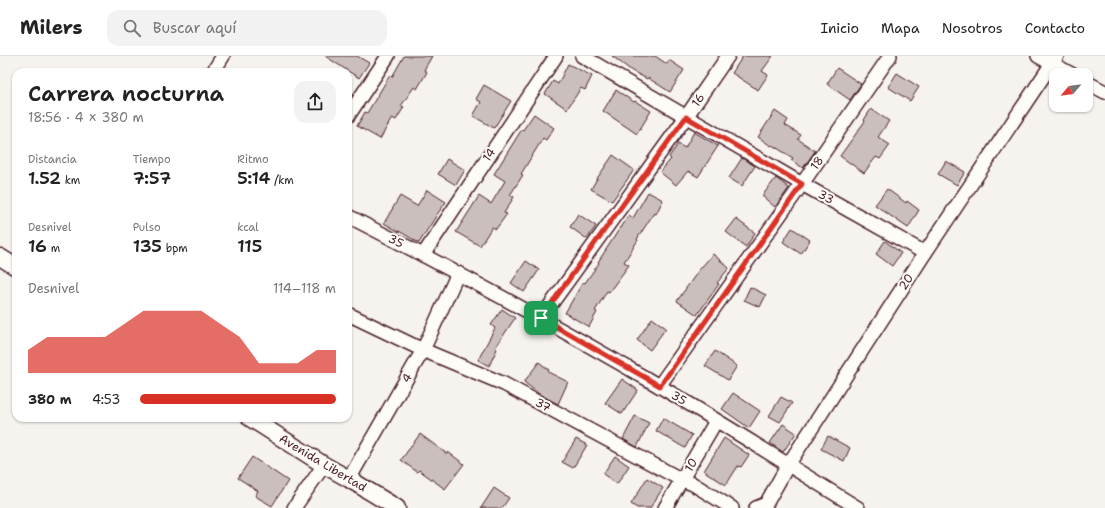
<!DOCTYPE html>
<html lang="es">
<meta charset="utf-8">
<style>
:root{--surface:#fff;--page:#f2f2f2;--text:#222;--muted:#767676;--line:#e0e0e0;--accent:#d93025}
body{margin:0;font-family:"Shantell Sans",sans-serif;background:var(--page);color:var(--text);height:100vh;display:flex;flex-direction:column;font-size:15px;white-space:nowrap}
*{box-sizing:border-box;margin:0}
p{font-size:13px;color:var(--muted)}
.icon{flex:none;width:22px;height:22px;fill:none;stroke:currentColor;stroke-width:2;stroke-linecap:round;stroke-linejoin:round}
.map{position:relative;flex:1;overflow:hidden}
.side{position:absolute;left:12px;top:12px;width:340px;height:354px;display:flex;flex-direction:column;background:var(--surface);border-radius:12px;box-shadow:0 1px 3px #0004}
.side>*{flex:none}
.needle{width:26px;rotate:241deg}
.controls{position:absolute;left:1049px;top:12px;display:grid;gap:8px}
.controls a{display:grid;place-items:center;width:44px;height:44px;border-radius:8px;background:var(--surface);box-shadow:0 1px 3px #0004;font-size:20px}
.pin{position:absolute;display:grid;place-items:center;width:34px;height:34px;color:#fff;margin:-17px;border-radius:8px;box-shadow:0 2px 6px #0006}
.round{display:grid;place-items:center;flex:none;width:42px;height:42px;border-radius:12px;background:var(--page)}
.summary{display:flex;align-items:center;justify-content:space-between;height:68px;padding:0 16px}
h1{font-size:22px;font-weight:600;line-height:30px}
.stats{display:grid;grid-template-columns:repeat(3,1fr);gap:6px;height:68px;padding:4px 16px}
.stats div{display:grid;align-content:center}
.stats b{font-size:17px;font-weight:600}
.stats small{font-size:11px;font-weight:400}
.stats p{font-size:11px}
.chart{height:112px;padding:8px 16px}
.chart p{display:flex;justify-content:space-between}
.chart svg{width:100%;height:72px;margin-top:4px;fill:var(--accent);opacity:.7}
ul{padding:0 16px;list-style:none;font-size:13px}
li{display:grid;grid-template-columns:64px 48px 1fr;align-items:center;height:30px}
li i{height:10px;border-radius:5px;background:var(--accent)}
header{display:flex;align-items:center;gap:24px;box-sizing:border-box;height:56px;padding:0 20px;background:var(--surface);border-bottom:1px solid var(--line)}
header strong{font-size:19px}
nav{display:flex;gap:22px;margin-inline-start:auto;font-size:14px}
.search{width:280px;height:36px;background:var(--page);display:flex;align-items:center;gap:10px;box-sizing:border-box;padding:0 14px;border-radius:12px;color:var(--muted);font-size:15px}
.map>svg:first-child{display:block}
</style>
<header>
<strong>Milers</strong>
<div class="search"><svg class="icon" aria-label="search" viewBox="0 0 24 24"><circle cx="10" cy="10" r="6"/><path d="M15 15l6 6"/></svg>Buscar aquí</div>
<nav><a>Inicio</a><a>Mapa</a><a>Nosotros</a><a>Contacto</a></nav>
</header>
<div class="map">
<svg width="1105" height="452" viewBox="0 0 1105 452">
<rect width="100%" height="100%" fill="#f6f3ef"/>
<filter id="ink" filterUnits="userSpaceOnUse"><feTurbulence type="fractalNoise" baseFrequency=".025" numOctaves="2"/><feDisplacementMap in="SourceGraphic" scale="8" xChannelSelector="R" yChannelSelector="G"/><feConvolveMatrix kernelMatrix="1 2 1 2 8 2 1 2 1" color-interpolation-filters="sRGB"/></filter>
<g filter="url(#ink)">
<!-- building -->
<g fill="#cbbfbe" stroke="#4a1f2b">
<path d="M325 0H357L369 7 359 22Z"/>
<path d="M404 0H432L424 14 427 16 417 33 414 31 401 50 404 51 396 64 392 62 380 83 357 70 365 56 367 57 390 19 392 21Z"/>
<path d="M612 0H655L667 8 669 4 684 14 670 36 648 22 647 23 632 15Z"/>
<path d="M743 0H773L762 15 768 19 758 34 732 17Z"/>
<path d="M568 8 592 20 585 34 581 32 567 53 545 38 553 25 558 28Z"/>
<path d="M837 12 861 28 850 44 827 28Z"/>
<path d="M897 17 919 31 910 45 888 31Z"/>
<path d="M484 29 511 45 494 72 473 60 481 46 476 43Z"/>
<path d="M616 34 634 46 635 45 651 55 637 78 603 55Z"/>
<path d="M871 53 889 65 878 81 890 89 880 103 876 101 864 117 840 100 865 65 864 64Z"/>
<path d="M775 55 788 64 785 69 801 79 798 83 815 95 803 112 791 104 793 102 772 89 771 90 758 81Z"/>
<path d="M534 58 554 72 546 84 543 82 521 118 523 119 510 139 514 141 504 157 507 158 496 173 492 171 480 190 456 176 479 140 491 148 505 125 494 118 522 73 523 74Z"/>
<path d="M694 76 718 90 698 121 688 115 676 129 660 116 671 103 669 101 678 88 685 92Z"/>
<path d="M613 99 634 114 612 145 591 133 598 121Z"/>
<path d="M742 102 755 110 742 130 729 122Z"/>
<path d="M447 103 465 114 456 129 438 118Z"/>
<path d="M946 105 965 116 957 129 938 118Z"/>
<path d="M776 122 789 132 775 151 762 140Z"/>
<path d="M887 133 906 147 907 145 919 154 908 172 875 149Z"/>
<path d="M427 134 446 146 438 157 419 187 399 175V176L384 167 400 140 417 150Z"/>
<path d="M648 136 663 144 656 158 654 157 637 183 638 184 624 206 629 209 609 236 607 235 595 255 597 256 589 271 565 257 583 226 585 227 599 207 598 206 620 172H621L629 159 633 162Z"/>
<path d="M578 158 596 170 587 183 570 171Z"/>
<path d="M736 163 755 177 746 191 726 176Z"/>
<path d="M792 172 810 184 801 198 783 186Z"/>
<path d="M885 185 901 197 892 210 876 198Z"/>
<path d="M713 198 729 212 717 227 719 228 697 259 677 245 699 214Z"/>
<path d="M526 205 539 214 524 236 511 227Z"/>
<path d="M750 231 766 239 760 251 744 244Z"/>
<path d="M502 253 515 262 495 292 497 293 489 310 478 304 495 272 491 269Z"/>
<path d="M652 262 666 272 650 294 637 284Z"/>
<path d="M715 295 737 310 728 324 705 310Z"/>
<path d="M539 306 549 314 548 316 568 326 558 348 539 338 524 326Z"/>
<path d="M622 323 638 334 622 358 605 347Z"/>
<path d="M733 337 760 355 749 372 722 353Z"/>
<path d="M781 341 792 347 780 366 769 360Z"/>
<path d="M635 360 649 367 637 391 623 383Z"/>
<path d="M663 362 692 379 685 392 656 375Z"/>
<path d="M783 368 796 377 783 396 770 387Z"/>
<path d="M420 378 447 398 448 396 464 408 445 433 419 414 417 416 401 404Z"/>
<path d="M828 380 850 392 844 405 821 393Z"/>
<path d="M724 382 749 399 741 411 738 410 726 429 704 415Z"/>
<path d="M576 383 587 389 573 412 562 406Z"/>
<path d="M615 400 629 410 617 428 603 418Z"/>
<path d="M252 401 288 425 272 450 255 440 258 435 238 422Z"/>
<path d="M647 422 663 432 650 452H637L631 448Z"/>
<path d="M494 432 509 442 502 452H481Z"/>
</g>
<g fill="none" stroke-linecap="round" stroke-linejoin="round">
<defs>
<g id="minor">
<path d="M582 0 802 128 925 197"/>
<path d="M1038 0 1073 19"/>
<path d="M213 16 223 0"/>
<path d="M1086 26 1105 36"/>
<path d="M348 60 388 0"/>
<path d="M348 160C453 214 557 270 659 330 726 369 791 411 858 452"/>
<path d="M423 199 556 0"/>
<path d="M348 258 423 294 504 328 682 424 693 428 732 452"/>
<path d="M541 262 686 61 728 0"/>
<path d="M659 330 802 128 890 0"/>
<path d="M349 423 423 294 458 217"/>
<path d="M294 452 324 409"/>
<path d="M665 452 716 365"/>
<path d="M756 452 766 448 788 409 925 197 1057 0"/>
</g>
<g id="major">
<path d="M0 201 16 211"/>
<path d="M250 362 324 409 349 423 397 452"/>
</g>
</defs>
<!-- minor casing -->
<use href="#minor" stroke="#4a1f2b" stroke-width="16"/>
<!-- major casing -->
<use href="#major" stroke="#4a1f2b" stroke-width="19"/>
<!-- minor -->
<use href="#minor" stroke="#fdfcf7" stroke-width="13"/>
<!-- major -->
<use href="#major" stroke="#fdfcf7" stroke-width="16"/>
</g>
</g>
<g fill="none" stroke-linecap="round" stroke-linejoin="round" filter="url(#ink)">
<defs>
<path id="route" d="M686 61 802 128 660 330 541 262Z"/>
</defs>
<!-- route casing -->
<use href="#route" stroke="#fff" stroke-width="8"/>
<!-- route -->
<use href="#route" stroke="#d93025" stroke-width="5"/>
</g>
<g text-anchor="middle" stroke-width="4" stroke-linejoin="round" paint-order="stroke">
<!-- street labels -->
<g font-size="12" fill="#4a1f2b" stroke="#fdfcf7">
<text transform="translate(698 44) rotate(-56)" y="4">16</text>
<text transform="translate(489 99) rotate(-56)" y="4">14</text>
<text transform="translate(817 107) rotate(-56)" y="4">18</text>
<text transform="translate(826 141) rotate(29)" y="4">33</text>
<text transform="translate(396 185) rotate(27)" y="4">35</text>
<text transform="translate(906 226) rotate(-57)" y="4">20</text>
<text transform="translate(407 322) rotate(-60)" y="4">4</text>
<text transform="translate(679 342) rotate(32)" y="4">35</text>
<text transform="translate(543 349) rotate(29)" y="4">37</text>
<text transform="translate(323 407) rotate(31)" y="4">Avenida Libertad</text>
<text transform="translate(691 409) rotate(-60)" y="4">10</text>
</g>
</g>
</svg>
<div class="controls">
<a><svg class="needle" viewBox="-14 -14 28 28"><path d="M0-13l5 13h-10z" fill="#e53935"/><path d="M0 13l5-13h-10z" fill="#767676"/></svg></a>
</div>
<div class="pin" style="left:541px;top:262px;background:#1e9e55"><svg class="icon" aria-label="arrive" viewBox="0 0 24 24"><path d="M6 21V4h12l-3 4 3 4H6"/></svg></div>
<section class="side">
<div class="summary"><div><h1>Carrera nocturna</h1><p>18:56 · 4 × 380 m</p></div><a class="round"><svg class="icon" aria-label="share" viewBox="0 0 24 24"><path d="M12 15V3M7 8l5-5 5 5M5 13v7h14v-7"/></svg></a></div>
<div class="stats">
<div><p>Distancia</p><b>1.52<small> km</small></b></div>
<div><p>Tiempo</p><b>7:57</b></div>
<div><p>Ritmo</p><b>5:14<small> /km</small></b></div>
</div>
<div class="stats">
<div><p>Desnivel</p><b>16<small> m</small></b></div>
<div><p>Pulso</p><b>135<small> bpm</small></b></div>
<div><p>kcal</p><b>115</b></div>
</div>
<div class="chart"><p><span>Desnivel</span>114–118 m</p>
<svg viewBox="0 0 160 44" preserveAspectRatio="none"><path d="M0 44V30L10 22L20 22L30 22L40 22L50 14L60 6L70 6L80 6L90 6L100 14L110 22L120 38L130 38L140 38L150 30L160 30V44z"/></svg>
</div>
<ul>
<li><b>380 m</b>4:53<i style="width:100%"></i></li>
</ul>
</section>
</div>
